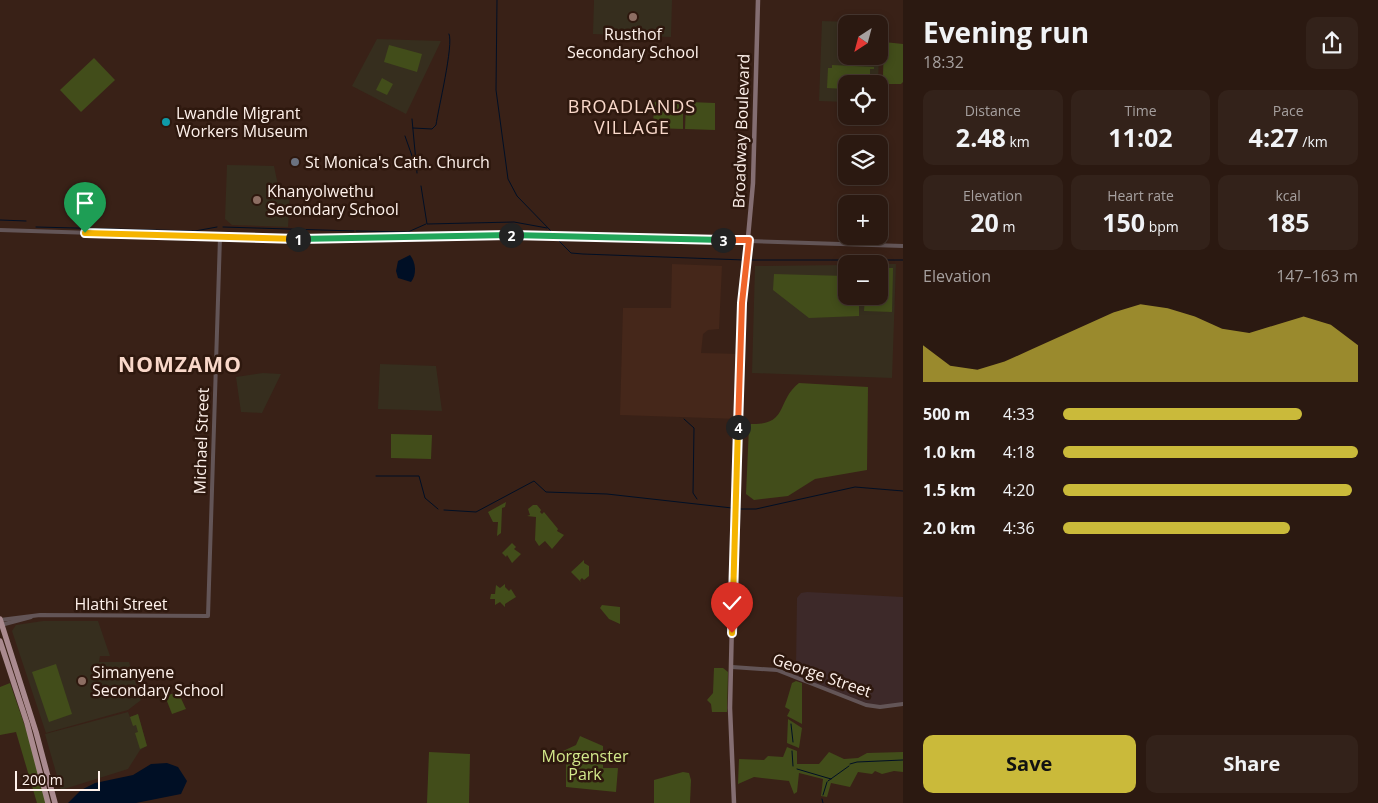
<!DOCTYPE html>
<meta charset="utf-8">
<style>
:root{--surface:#2b1911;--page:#33221a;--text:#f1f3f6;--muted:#a6a09f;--line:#473831;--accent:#caba3a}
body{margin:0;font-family:"Open Sans",sans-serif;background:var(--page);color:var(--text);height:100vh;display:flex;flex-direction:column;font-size:19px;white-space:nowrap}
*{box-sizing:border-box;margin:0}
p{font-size:16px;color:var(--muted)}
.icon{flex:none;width:28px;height:28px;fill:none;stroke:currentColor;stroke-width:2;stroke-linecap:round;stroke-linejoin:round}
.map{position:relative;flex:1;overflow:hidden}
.sheet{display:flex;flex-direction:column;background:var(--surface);width:475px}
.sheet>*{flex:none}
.needle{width:32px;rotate:216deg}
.tools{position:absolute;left:838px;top:15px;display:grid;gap:10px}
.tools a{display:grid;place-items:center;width:50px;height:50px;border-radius:10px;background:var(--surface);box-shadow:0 2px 8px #0003,0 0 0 1px var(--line);font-size:25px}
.scale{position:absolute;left:15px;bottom:12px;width:85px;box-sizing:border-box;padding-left:5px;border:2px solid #fef1eb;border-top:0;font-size:14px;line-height:18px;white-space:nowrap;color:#fef1eb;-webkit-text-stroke:4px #2e180e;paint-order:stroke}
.pin{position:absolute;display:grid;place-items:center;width:42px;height:42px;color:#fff;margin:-51px -21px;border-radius:50% 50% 50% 0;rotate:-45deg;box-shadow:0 0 5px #0007}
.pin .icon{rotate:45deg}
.km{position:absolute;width:25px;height:25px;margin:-12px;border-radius:50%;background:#222;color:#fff;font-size:14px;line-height:25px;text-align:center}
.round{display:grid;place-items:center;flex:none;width:52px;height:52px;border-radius:10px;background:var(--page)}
.overview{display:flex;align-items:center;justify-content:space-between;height:85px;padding:0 20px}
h1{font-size:28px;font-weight:700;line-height:38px}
.metrics{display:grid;grid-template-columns:repeat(3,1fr);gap:8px;height:85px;padding:5px 20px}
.metrics div{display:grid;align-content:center;border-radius:10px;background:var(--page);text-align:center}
.metrics b{font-size:25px;font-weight:700}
.metrics small{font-size:14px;font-weight:400}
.metrics p{font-size:14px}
.chart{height:140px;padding:10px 20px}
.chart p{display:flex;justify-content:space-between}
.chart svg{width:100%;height:90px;margin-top:5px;fill:var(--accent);opacity:.7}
.primary-button{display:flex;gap:10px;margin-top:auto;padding:10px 20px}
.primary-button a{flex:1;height:58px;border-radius:10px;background:var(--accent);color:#111;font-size:20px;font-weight:700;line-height:58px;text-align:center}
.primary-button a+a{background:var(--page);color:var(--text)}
ul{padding:0 20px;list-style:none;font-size:16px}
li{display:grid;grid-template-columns:80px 60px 1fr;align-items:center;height:38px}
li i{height:12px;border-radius:6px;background:var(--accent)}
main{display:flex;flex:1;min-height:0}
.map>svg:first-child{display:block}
</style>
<main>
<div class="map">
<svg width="903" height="803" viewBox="0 0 903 803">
<rect width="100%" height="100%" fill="#392117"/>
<!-- built -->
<path fill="#45271a" d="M672 264 722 266 719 329 708 330 703 334 701 353 741 354 739 419 620 415 623 308H671Z"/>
<!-- industrial -->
<path fill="#3d2929" d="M807 592 903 597V705L874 707 793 676 796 667 797 598 801 593Z"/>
<!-- education -->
<g fill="#362e1e" fill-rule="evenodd">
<path d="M594 0H672L671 37 593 34Z"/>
<path d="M822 21 880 23 878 84H846V102L819 101ZM846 24H879V56H846Z"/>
<path d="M377 39 441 41 406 114 352 86Z"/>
<path d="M227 165 274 166 279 190H290L288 227 232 225 225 219Z"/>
<path d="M879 264H896L892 378 752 373 755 266 846 265V296H879Z"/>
<path d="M380 364 436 366 442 411 378 409Z"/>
<path d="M263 373 281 374 262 413 241 412 236 377Z"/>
<path d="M43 621H98L110 656H100L99 662H129L141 700 128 710 46 733 12 631 16 625Z"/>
<path d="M128 712 130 717 138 714 147 746 140 750 128 769 61 790 45 734Z"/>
</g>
<!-- green -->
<g fill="#424d1a">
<path d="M884 42 903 44V82L901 84H889L883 76Z"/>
<path d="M389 45 422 54 417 72 384 62Z"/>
<path d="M94 58 115 80 81 112 60 90Z"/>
<path d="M832 65 874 67V69H870V84H846V89L827 88 828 68H832Z"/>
<path d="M382 78 393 84 387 95 376 90Z"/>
<path d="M657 101 683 102V129L653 128 654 103Z"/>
<path d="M689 102 715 103V130L685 129 686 104Z"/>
<path d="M879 268H893L892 312 864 311 865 296H879Z"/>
<path d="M774 274 846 276V296H859V316L809 318 773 290Z"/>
<path d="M799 383 868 387 867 470 815 479 788 496 754 500 746 494 749 427 751 424C789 425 776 401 799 383Z"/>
<path d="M391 434 432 435 431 459 391 458Z"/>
<path d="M506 502 505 507 502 508 501 533 497 536 498 522H493L488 512Z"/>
<path d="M533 505H537L541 510 540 512 542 514 544 512 558 529 557 531 564 535 552 549 545 541 539 546 535 540 536 517 527 516 530 515 528 509Z"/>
<path d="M512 543 516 547 514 549 521 554 512 563 507 555 506 557 502 553Z"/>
<path d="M584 560V563L589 566V576L584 580 582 578 580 580 581 582 571 572Z"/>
<path d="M505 584V587L509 591 511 589 516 597 505 604V607L500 602 495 605V599H490L491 594H495L496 585 500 588Z"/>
<path d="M602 605 620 607V624L609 619 600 608Z"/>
<path d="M56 664 72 714 49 722 32 672Z"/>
<path d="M714 668H723L728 672 727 712H712L711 704 707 700 713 693Z"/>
<path d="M796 681 802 683V724L787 716 790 710 785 707 792 683Z"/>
<path d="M10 683 29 738 46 803H37L16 732 0 735V687Z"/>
<path d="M178 692 186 709 172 714 165 696Z"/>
<path d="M138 714 147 746 140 749 135 733 138 732 136 725 133 726 130 717Z"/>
<path d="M788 719 802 728 799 748 787 743Z"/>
<path d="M580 736 603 746V768H618L616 792 566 787V761L563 751 576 745Z"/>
<path d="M787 747 797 751V764H819L829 752 844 759 858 758 867 753 903 752V772L894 771 882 774 875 771 872 774 858 772 850 787 831 783 827 797 821 796 823 779 799 773 797 792 794 794 789 781 754 777 738 784 739 759 764 760 768 756 783 757Z"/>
<path d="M429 752 470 754 469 803H427Z"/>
<path d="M683 772 689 773 691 780 690 803H654V780Z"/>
</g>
<!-- water -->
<g fill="#000f25">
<path d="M410 255C416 262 417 275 411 282L398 278 396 271 398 261Z"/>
<path d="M167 763 178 767 187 781 181 794 136 803H68L81 790 95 783 133 775 151 764Z"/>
</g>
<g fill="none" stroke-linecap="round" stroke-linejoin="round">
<!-- stream -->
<g stroke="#000f25" stroke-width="1">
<path d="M497 0 496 90 508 179 517 196 551 231"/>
<path d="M412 119 417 173"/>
<path d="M413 128 432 129 436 125C438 110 454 44 449 34"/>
<path d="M405 136 417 170"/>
<path d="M421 186 427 224 514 222 547 228"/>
<path d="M0 220 26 221"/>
<path d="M36 227 195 231 217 227"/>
<path d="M223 227 354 231"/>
<path d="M356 231 408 232 426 224"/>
<path d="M558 240 571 253 583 254 744 260"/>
<path d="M748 260H903"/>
<path d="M684 419 694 428 693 493 697 499"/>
<path d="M376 476H419L425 498 438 509"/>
<path d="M444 510 476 512 534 481 546 492 607 494 741 509H756L855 487 903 491"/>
<path d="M791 724 793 742"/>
<path d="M792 751 793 766"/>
<path d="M850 764 857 762 903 760"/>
<path d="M797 769 831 779"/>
<path d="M828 781 849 766"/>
<path d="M823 795 827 782"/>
<path d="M822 799 823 803"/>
</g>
<!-- tertiary -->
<g stroke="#635557" stroke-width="4">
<path d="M0 230 312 240 536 234 903 246"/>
<path d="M0 620 40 615 208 616 220 237"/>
<path d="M1 625 31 617"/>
<path d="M732 667 777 670 866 705 880 707 903 704"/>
</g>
<!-- secondary -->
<path stroke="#846e72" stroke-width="4.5" d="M734 803 730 708 732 621 742 303 753 183 758 0"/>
<!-- trunk -->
<g stroke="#aa8a8f" stroke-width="5.5">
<path d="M0 619 36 732 55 803"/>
<path d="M0 641 27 723 48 803"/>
</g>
</g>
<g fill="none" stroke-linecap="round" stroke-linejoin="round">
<defs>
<path id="split-1" d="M85 233 298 239"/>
<path id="split-2" d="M298 239 511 235"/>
<path id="split-3" d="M511 235 723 240"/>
<path id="split-4" d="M723 240H749L742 303 738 427"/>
<path id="split-5" d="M732 633 738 427"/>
</defs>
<!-- split-1 casing -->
<use href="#split-1" stroke="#fff" stroke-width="10"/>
<!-- split-2 casing -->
<use href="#split-2" stroke="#fff" stroke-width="10"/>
<!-- split-3 casing -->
<use href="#split-3" stroke="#fff" stroke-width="10"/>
<!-- split-4 casing -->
<use href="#split-4" stroke="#fff" stroke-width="10"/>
<!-- split-5 casing -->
<use href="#split-5" stroke="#fff" stroke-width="10"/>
<!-- split-1 -->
<use href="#split-1" stroke="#f5b400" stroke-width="6"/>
<!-- split-2 -->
<use href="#split-2" stroke="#22a559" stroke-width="6"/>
<!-- split-3 -->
<use href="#split-3" stroke="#22a559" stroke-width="6"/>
<!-- split-4 -->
<use href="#split-4" stroke="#f0652b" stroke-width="6"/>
<!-- split-5 -->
<use href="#split-5" stroke="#f5b400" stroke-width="6"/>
</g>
<!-- markers -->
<g fill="#8d6e63" stroke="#2e180e" stroke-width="2">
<circle cx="633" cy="17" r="5"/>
<circle cx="257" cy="200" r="5"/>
<circle cx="82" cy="681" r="5"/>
</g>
<circle fill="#0f9aa8" stroke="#2e180e" stroke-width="2" cx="166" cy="122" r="5"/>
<circle fill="#6b7280" stroke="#2e180e" stroke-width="2" cx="295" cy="162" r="5"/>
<g text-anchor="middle" stroke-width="5" stroke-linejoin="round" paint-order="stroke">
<!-- poi labels -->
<g font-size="16" fill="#fef1eb" stroke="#2e180e" text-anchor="start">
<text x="633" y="40" text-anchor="middle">Rusthof<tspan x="633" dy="18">Secondary School</tspan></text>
<text x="176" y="119">Lwandle Migrant<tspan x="176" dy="18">Workers Museum</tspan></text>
<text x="305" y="168">St Monica's Cath. Church</text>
<text x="267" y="197">Khanyolwethu<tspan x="267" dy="18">Secondary School</tspan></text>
<text x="92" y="678">Simanyene<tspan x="92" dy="18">Secondary School</tspan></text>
</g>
<!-- street labels -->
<g font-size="16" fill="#fef1eb" stroke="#2e180e">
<text transform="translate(741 131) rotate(-88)" y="6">Broadway Boulevard</text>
<text transform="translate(201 441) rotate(-88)" y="6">Michael Street</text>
<text x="121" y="610">Hlathi Street</text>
<text transform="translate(822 675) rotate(19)" y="6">George Street</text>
</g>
<!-- park labels -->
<g font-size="16" fill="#d2e88b" stroke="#2e180e">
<text x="585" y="762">Morgenster<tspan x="585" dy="18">Park</tspan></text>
</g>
<!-- neighbourhood labels -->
<g font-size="18" letter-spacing="1" fill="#f9d8ca" stroke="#2e180e">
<text x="632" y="113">BROADLANDS<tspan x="632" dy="21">VILLAGE</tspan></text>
</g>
<!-- district labels -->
<g font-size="21" font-weight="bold" letter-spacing="1" fill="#f9d8ca" stroke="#2e180e">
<text x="180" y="372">NOMZAMO</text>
</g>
</g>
</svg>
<div class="tools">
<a><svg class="needle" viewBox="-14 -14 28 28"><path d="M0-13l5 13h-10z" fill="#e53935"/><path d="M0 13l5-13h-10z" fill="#a6a09f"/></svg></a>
<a><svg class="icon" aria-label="locate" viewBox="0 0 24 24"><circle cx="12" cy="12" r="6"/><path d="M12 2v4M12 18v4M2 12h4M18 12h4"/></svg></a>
<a><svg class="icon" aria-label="layers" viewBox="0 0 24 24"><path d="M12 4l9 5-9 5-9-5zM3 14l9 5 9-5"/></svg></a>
<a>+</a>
<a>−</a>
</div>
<div class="scale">200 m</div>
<div class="pin" style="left:85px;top:233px;background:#1e9e55"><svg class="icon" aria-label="arrive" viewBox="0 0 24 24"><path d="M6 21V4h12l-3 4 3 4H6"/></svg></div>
<div class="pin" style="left:732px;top:633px;background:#d93025"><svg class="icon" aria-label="check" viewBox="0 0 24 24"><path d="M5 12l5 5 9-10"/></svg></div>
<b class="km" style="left:298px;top:239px">1</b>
<b class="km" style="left:511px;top:235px">2</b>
<b class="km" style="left:723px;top:240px">3</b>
<b class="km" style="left:738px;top:427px">4</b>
</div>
<section class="sheet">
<div class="overview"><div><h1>Evening run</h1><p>18:32</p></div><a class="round"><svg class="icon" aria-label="share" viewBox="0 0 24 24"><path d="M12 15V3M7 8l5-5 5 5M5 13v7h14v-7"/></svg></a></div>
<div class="metrics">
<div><p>Distance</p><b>2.48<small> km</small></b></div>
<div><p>Time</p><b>11:02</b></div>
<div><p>Pace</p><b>4:27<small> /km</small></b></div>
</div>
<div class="metrics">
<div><p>Elevation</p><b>20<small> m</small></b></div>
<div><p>Heart rate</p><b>150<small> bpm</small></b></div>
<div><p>kcal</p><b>185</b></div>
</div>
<div class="chart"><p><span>Elevation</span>147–163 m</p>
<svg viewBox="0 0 160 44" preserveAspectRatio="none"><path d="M0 44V26L10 36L20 38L30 34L40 28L50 22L60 16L70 10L80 6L90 8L100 12L110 18L120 20L130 16L140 12L150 16L160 26V44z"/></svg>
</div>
<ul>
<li><b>500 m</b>4:33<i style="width:81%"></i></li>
<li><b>1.0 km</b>4:18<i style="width:100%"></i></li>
<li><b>1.5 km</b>4:20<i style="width:98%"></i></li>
<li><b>2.0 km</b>4:36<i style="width:77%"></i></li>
</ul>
<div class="primary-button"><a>Save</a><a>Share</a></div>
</section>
</main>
